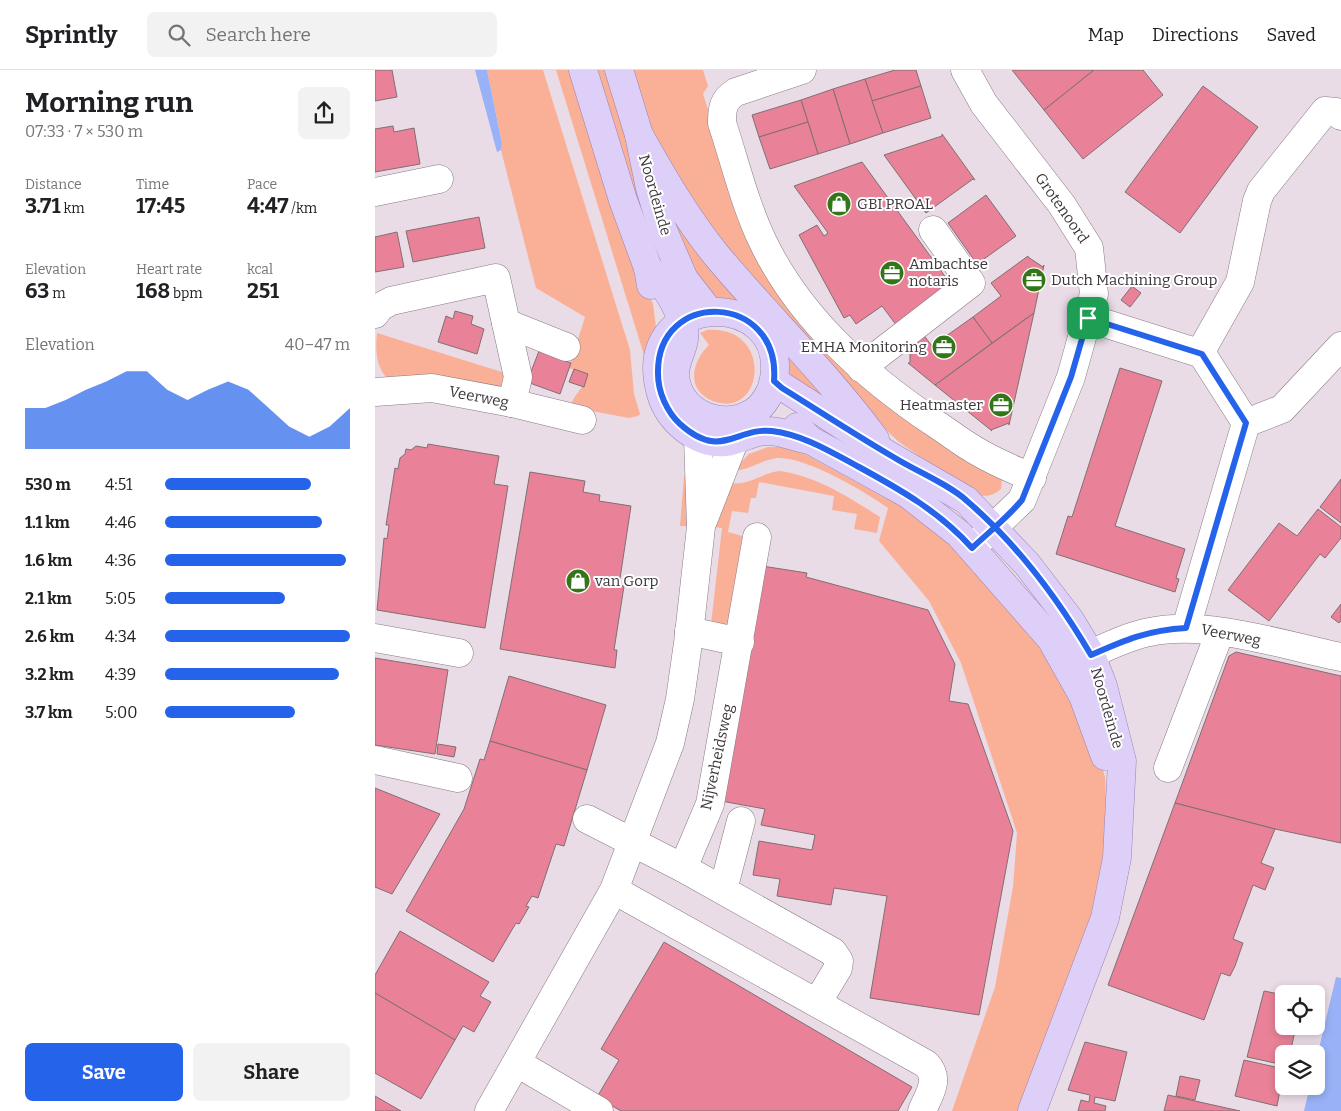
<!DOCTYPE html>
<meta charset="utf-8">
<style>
:root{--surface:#fff;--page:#f2f2f2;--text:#202124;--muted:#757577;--line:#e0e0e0;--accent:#2563eb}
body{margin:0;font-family:Bitter,serif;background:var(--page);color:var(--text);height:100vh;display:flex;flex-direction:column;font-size:19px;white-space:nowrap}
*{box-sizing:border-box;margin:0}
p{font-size:16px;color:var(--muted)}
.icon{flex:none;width:28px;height:28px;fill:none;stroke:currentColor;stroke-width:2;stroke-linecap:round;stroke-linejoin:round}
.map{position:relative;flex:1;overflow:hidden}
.side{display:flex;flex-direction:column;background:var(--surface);width:375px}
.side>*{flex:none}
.controls{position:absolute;left:900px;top:915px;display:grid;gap:10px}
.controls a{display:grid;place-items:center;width:50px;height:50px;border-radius:8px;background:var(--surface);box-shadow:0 2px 8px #0003;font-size:25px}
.pin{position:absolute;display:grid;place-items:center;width:42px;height:42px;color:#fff;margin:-21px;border-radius:10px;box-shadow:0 2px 8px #0006}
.round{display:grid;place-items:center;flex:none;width:52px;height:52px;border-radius:8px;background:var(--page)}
.summary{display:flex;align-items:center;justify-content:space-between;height:85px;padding:0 25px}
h1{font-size:28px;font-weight:700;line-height:38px}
.stats{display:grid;grid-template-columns:repeat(3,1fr);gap:8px;height:85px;padding:5px 25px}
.stats div{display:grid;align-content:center}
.stats b{font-size:21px;font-weight:700}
.stats small{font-size:14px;font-weight:400}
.stats p{font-size:14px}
.chart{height:140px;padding:10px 25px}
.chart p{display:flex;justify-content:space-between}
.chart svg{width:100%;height:90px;margin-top:5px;fill:var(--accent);opacity:.7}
.button{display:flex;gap:10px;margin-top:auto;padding:10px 25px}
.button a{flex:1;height:58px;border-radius:8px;background:var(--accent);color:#fff;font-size:20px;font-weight:700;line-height:58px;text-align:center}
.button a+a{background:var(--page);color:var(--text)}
ul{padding:0 25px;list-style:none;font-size:16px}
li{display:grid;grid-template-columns:80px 60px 1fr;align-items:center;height:38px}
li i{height:12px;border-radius:6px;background:var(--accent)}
header{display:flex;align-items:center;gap:30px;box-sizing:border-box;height:70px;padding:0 25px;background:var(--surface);border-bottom:1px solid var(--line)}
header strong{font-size:24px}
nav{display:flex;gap:28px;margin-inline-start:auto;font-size:18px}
.search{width:350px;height:45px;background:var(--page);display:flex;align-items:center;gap:12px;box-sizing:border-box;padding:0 18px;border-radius:8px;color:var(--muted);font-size:19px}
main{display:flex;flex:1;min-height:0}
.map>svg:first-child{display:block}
</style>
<header>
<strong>Sprintly</strong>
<div class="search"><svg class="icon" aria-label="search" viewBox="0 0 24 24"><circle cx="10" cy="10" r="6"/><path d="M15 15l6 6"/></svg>Search here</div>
<nav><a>Map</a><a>Directions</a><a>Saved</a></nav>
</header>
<main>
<section class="side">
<div class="summary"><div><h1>Morning run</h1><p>07:33 · 7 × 530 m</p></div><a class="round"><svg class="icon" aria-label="share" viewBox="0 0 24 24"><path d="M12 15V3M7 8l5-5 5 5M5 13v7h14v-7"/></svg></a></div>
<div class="stats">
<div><p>Distance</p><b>3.71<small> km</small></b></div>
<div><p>Time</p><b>17:45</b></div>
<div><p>Pace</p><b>4:47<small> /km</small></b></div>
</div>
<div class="stats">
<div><p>Elevation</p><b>63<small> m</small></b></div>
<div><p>Heart rate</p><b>168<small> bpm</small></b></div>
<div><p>kcal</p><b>251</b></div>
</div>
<div class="chart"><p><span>Elevation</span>40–47 m</p>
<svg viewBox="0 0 160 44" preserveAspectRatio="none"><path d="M0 44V24L10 24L20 20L30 15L40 11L50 6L60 6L70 15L80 20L90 15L100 11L110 15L120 24L130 33L140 38L150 33L160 24V44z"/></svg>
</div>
<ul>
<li><b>530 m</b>4:51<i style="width:79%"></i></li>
<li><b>1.1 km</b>4:46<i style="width:85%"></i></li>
<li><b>1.6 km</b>4:36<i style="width:98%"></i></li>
<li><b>2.1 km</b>5:05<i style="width:65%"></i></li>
<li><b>2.6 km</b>4:34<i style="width:100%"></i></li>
<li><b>3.2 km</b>4:39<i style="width:94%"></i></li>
<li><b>3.7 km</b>5:00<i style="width:70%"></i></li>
</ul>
<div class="button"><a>Save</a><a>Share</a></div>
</section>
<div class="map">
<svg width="966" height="1041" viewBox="0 0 966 1041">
<rect width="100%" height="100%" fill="#eadce7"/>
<!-- green -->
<g fill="#fab097">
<path d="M112 0H168L255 280 259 324 265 344 263 346 254 348 195 337C200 322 208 320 213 305L194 298 210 247 161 218 126 80 127 74Z"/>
<path d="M181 0H196L251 173 278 234 281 257 276 285H269Z"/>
<path d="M220 0H232L314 225 283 192 264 143Z"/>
<path d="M258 0H328L333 16 328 24 377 173 527 343 592 392 620 402 627 407 626 419C616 427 611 427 599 424L524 372 488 339 330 162 280 72Z"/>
<path d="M291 125 379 237C367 235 353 233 341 228 306 210 301 160 291 125Z"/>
<path d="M332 260C400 255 389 351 338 331 310 320 317 291 334 275L325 263Z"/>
<path d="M2 263 137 305 126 316 115 318 18 313C1 302 0 282 2 263Z"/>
<path d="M406 268 477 346 415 308 410 297Z"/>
<path d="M393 377H406L424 381 506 426 569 457 653 549 719 665 730 707 732 758 720 838 644 1041H577L620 917 638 817 642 763 586 593 554 531 504 471 513 438C491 422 430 386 402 388 387 390 374 400 358 401L374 384Z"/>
<path d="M404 401C440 405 475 428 505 447L502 463 479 459 482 444 457 440 459 426 384 412 381 428H376L373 443 357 441 353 462 371 467 356 555 336 554 347 458 339 457 352 412C371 418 386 403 404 401Z"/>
<path d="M309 406 317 407 313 456H305Z"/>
</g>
<!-- water -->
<g fill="#99b2f7">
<path d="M100 0H112L127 74 126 80 122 82Z"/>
<path d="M961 907 966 908V1041H929L935 1016H941V991Z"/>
</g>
<!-- building -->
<g fill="#e98298" stroke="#806f71">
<path d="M0 0H17L22 27 0 31Z"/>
<path d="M520 0H541L546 16 497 31 490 9Z"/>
<path d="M637 0H719L669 40Z"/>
<path d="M719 0H768L788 25 708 89 669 40Z"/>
<path d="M490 9 508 63 475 74 458 19Z"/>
<path d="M546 16 556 48 508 63 497 31Z"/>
<path d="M828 16 883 57 805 163 750 122Z"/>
<path d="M458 19 475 74 443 84 426 30Z"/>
<path d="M426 30 433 52 384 67 377 45Z"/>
<path d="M433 52 443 84 395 99 384 67Z"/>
<path d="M18 56 19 62 39 58 45 94 0 102V59Z"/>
<path d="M567 64 600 110 598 109 551 143 509 85 567 66Z"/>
<path d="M487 92 577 216 522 256 507 236 481 254 475 245 469 248 424 165 442 155 449 166 453 163 419 116Z"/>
<path d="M611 125 641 166 602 194 573 153Z"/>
<path d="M104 147 110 178 38 192 31 161Z"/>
<path d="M22 162 29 197 0 202V167Z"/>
<path d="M653 186V187L668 197 669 195 659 243 617 273 598 247 626 226 616 213Z"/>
<path d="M757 216 766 223 755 237 746 230Z"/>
<path d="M80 241 98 246 96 254 109 259 102 284 63 272 71 246 78 249Z"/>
<path d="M659 243 634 355V353L616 360 617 361 560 315Z"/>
<path d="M598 247 617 273 560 315 533 293H535V272L547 263 557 276Z"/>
<path d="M164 281 196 293 185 324 152 312Z"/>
<path d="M745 298 787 311 740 456 810 479 801 508 804 509 800 522 681 484 693 446 697 447Z"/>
<path d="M199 299 213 304 209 317 194 312Z"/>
<path d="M53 374 124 386 119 414 133 416 110 558 2 540 9 468 12 469 14 455H11L20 398 23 399 25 388 30 384 31 379 36 380 41 376 52 378Z"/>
<path d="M155 402 210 411 208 422 225 425 224 431 256 436 244 515 249 516 239 580H242L240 598 125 579Z"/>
<path d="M966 409V453L945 437Z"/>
<path d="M943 439 966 457V468L950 488 945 484 894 551 853 520 904 453 922 466Z"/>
<path d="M387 496 432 503 431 507 553 540 580 594 574 631 593 634 638 761 604 945 495 928 512 826 459 818 456 835 402 826 405 809 378 805 384 771 437 780 440 765 386 755 390 739 346 731Z"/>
<path d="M966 534V551L964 553 956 547Z"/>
<path d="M861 582 966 606V773L900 759 800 733 854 586Z"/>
<path d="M0 588 73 600 60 684 0 675Z"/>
<path d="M134 606 231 635 212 700 115 671Z"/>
<path d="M115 671 212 700 189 776 181 774 163 828 157 826 151 836 154 837 144 854 141 853 118 892 31 841 89 739 105 689 109 690Z"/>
<path d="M63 674 81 677 79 687 62 684Z"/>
<path d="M0 718 65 744 17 824 0 817Z"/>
<path d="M800 733 900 759 886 793 899 798 890 820 878 815 858 869 868 873 860 896 855 906 846 903 829 950 733 915Z"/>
<path d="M25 861 114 912 105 926 116 932 99 962 88 956 80 970 0 923V905Z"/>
<path d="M289 872 537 1017 523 1041H246L222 1027 244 990 226 979Z"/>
<path d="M889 921 909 925V956H921L915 984H909V995L872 987Z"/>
<path d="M0 923 80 970 46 1029 0 1003Z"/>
<path d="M710 972 752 982 740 1031 720 1027 719 1033 731 1036 730 1041H703L706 1030 714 1032 715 1025 693 1020Z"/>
<path d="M869 990 909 999 902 1036 860 1026Z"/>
<path d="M805 1006 825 1010 820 1030 801 1026Z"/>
<path d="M793 1025 865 1041H789Z"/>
<path d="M0 1026 26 1041H0Z"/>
</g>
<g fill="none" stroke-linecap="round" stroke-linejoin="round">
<defs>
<g id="minor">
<path d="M427 0 361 22C348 30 347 38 347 53 360 92 370 135 388 172 425 249 491 307 561 354 576 364 590 375 605 383 622 393 640 400 657 408"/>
<path d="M590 0 609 34 687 135 714 178 719 224 696 307 647 430 600 475"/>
<path d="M0 122 64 109"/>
<path d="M0 244 5 237 16 231 121 208 143 307 137 333"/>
<path d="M713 248 827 284"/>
<path d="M131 253 191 277"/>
<path d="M486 298 596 213 558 160"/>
<path d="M0 322 57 318 137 333 207 350"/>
<path d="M871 353 907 339 966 276"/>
<path d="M328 451 360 369"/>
<path d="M811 558 871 353 827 284 830 274 865 212 882 131 886 121 950 41 961 42 966 46"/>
<path d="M314 561 365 572"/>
<path d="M0 568 84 583"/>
<path d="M693 593C720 584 747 567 775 562 834 550 907 575 966 587"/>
<path d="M0 690 83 708"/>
<path d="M793 698 845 562"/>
<path d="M212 749 308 798 458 882 464 891 463 898 442 933"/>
<path d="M308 798 335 734 382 467"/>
<path d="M239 820 551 994C566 1009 554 1024 547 1041"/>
<path d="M348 820 366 751"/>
<path d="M142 993 224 1041"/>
<path d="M114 1041 239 820 295 673 305 629 313 573 326 457 323 367"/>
</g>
<g id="major">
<path d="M208 0 248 130 273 198 276 215"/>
<path d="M244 0 264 65 275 118 287 158 309 209 334 241"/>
<path d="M264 65C288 107 311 148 342 186 394 248 452 304 500 369"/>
<path d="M273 198C289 214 304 236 309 259 312 276 299 289 300 306 304 344 347 361 377 343 388 337 397 322 399 309 414 216 256 219 286 324 294 351 322 375 351 372 365 370 377 361 391 361 405 360 421 368 435 370"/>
<path d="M399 311 510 383 591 430 652 494 695 550 716 585 728 616 747 691 742 788 730 848 657 1041"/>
<path d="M422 357 435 370 533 424 584 464 676 569 708 626 730 686"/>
</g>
</defs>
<!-- minor casing -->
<use href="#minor" stroke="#877a84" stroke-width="29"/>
<!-- major casing -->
<use href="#major" stroke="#9784b2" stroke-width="29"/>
<!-- minor -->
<use href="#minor" stroke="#fff" stroke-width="28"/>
<!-- major -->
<use href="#major" stroke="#decff8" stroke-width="28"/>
</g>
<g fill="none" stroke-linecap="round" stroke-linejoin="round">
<defs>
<path id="route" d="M713 248 696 307 647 430C632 448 614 462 597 478 565 442 526 420 484 397 456 382 429 365 397 361 361 357 346 391 305 354 292 342 283 322 283 304 281 218 406 222 399 311L407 318C444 341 482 366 520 388 541 401 575 415 592 431 642 474 683 529 716 585 750 570 773 560 811 558L871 353 827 284 713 248"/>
</defs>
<!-- route casing -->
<use href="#route" stroke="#fff" stroke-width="10"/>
<!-- route -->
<use href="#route" stroke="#2563eb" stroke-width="6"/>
</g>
<!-- icons -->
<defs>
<symbol id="shop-disc" viewBox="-11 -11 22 22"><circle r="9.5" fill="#327617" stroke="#fff"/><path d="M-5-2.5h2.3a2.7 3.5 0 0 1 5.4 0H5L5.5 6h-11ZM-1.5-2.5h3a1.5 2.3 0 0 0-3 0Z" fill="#fff"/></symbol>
<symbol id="office-disc" viewBox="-11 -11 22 22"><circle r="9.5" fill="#327617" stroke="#fff"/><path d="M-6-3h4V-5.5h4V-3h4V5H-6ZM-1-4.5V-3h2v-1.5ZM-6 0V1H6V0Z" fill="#fff"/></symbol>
</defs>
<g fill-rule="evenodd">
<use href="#shop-disc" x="450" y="120" width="28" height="28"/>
<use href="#office-disc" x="503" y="189" width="28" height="28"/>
<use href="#office-disc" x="645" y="196" width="28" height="28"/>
<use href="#office-disc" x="555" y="263" width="28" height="28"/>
<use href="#office-disc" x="612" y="321" width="28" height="28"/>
<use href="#shop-disc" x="189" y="497" width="28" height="28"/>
</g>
<g text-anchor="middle" stroke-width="4" stroke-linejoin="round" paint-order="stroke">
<!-- street labels -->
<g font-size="15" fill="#3b353a" stroke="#fff">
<text transform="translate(280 125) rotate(74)" y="5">Noordeinde</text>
<text transform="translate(687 138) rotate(55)" y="5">Grotenoord</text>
<text transform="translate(104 327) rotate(11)" y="5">Veerweg</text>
<text transform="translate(856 565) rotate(11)" y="5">Veerweg</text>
<text transform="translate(732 638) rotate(74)" y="5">Noordeinde</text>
<text transform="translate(342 687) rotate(-78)" y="5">Nijverheidsweg</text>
</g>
<!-- poi labels -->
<g font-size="15" fill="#3b353a" stroke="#fff" text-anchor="start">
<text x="482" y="139">GBI PROAL</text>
<text x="534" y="199">Ambachtse<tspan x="534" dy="17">notaris</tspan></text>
<text x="676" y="215">Dutch Machining Group</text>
<text x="552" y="282" text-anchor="end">EMHA Monitoring</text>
<text x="608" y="340" text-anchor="end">Heatmaster</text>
<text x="220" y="516">van Gorp</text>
</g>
</g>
</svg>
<div class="controls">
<a><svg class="icon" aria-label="locate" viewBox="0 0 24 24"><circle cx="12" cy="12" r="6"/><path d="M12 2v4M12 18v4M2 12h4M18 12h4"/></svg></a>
<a><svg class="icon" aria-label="layers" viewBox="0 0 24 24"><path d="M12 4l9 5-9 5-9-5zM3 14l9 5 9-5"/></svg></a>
</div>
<div class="pin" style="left:713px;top:248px;background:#1e9e55"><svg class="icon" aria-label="arrive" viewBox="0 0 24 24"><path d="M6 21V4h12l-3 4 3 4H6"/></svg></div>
</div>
</main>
